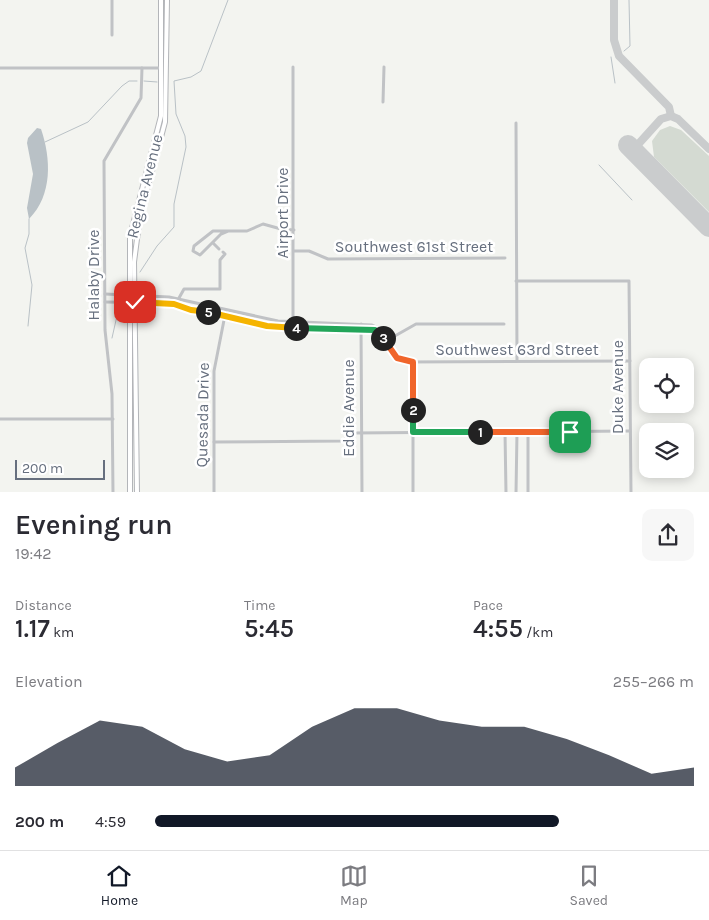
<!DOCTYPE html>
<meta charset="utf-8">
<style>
:root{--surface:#fff;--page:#f7f7f7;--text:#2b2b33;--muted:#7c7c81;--line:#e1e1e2;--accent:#111827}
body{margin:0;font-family:Karla,sans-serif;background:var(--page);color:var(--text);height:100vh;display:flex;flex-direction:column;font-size:19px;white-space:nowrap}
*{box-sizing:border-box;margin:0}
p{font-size:16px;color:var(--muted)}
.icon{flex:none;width:28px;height:28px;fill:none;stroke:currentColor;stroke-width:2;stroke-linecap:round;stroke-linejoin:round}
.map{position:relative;height:492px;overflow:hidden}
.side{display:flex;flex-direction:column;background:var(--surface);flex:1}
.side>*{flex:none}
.fabs{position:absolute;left:639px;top:358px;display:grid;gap:10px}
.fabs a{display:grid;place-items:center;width:55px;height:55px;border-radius:10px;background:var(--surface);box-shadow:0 2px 12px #0003;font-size:25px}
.scale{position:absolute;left:15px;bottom:12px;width:90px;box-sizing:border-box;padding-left:5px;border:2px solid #666f7e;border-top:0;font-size:14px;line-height:18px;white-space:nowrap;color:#666f7e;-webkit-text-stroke:4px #fff;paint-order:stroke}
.pin{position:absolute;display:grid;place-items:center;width:42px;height:42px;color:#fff;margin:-21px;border-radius:10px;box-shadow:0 2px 8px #0006}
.km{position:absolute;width:25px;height:25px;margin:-12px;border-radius:50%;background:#222;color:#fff;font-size:14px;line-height:25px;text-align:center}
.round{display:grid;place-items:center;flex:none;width:52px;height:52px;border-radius:10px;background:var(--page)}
.overview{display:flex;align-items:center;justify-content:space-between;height:85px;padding:0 15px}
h1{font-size:28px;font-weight:600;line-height:38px}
.metrics{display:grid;grid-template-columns:repeat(3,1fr);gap:8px;height:85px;padding:5px 15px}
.metrics div{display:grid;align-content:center}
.metrics b{font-size:25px;font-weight:600}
.metrics small{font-size:14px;font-weight:400}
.metrics p{font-size:14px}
.chart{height:140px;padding:10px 15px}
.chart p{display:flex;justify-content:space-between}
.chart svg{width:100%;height:90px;margin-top:5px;fill:var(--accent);opacity:.7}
ul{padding:0 15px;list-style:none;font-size:16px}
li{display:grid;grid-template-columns:80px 60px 1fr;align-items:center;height:38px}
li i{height:12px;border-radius:6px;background:var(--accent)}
.menu{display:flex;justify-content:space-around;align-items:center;height:70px;border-top:1px solid var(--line);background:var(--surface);font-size:14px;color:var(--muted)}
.menu a{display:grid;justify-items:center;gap:2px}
.menu .current{color:var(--accent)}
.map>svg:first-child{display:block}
</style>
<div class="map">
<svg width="709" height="493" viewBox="0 0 709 493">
<rect width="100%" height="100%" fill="#f3f4f0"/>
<!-- green -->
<path fill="#d4dad2" d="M670 126 681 130 709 156V212L654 157 652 141 660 130Z"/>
<!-- water -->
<path fill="#b9c1c6" d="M37 128 41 129C51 158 53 195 29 219L27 208 33 174 27 143 28 138Z"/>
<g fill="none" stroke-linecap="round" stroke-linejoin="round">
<!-- stream -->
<g stroke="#b9c1c6" stroke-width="1">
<path d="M624 51 630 46 629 0"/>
<path d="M611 57 615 83"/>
<path d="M144 81 157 82"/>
<path d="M45 142 88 122 122 86 129 81H137"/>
<path d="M599 165 632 200"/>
<path d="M140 272 157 246 174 227V204L186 147 185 136 176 114 174 81 191 77 201 71 228 0"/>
<path d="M28 326 32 285 25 248 29 234V219"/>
<path d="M112 338 119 307"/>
</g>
<!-- taxiway -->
<g stroke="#cacccd" stroke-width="8">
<path d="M614 0V40L619 56 669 107 671 116"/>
<path d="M633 150 661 119 671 116 678 119 709 149"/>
</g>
<!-- runway -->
<path stroke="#cacccd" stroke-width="20" d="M628 145 709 227"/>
<defs>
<g id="major">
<path d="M130 493V236L161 116V0"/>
<path d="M137 493 134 262 140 216 165 122 167 0"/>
</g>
</defs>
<!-- major casing -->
<use href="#major" stroke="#b3b5b9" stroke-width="6"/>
<!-- minor -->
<g stroke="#c0c2c5" stroke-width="3">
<path d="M112 0V35"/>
<path d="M293 67V328"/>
<path d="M0 68H161"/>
<path d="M383 102 384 67"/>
<path d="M516 123 517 361"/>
<path d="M228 231 221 234 200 255 193 251 194 246 213 231H247L263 224 281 229 294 230"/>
<path d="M213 243 219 249"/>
<path d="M294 251H309L328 259 505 258"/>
<path d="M516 281H629L631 493"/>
<path d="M105 294 169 297 278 321 372 325 381 329 385 338"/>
<path d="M179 298 184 289H220V260L225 254 223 252"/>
<path d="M105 302 174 303 191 310H202L267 326 375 331C389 338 389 358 405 362L630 361"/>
<path d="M361 324 362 493"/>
<path d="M386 341 416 324H504"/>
<path d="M413 362V493"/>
<path d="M0 419H113"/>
<path d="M505 432 506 493"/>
<path d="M528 432V493"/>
<path d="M214 442 342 441 353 433 630 431"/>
<path d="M113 493 112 394 105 330 104 161 141 98 142 68"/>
<path d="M214 493V371L226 310"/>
<path d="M516 493 517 432"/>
</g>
<!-- major -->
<use href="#major" stroke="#fff" stroke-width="4"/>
</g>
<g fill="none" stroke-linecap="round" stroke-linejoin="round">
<defs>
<path id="split-1" d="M480 432H570"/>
<path id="split-2" d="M413 410V432H480"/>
<path id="split-3" d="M383 338 397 358 413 362V410"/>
<path id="split-4" d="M296 328 375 330 383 338"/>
<path id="split-5" d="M208 312 267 326 296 328"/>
<path id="split-6" d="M135 302 174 304 191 310 208 312"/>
</defs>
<!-- split-1 casing -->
<use href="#split-1" stroke="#fff" stroke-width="10"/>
<!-- split-2 casing -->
<use href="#split-2" stroke="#fff" stroke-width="10"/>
<!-- split-3 casing -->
<use href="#split-3" stroke="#fff" stroke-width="10"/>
<!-- split-4 casing -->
<use href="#split-4" stroke="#fff" stroke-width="10"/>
<!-- split-5 casing -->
<use href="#split-5" stroke="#fff" stroke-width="10"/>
<!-- split-6 casing -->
<use href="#split-6" stroke="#fff" stroke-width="10"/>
<!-- split-1 -->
<use href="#split-1" stroke="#f0652b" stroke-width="6"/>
<!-- split-2 -->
<use href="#split-2" stroke="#22a559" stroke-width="6"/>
<!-- split-3 -->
<use href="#split-3" stroke="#f0652b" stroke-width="6"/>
<!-- split-4 -->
<use href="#split-4" stroke="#22a559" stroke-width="6"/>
<!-- split-5 -->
<use href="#split-5" stroke="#f5b400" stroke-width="6"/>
<!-- split-6 -->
<use href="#split-6" stroke="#f5b400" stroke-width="6"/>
</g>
<g text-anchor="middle" stroke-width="5" stroke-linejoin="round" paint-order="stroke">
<!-- street labels -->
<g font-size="16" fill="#666f7e" stroke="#fff">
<text transform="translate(144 186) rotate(-76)" y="6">Regina Avenue</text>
<text transform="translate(282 213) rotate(-90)" y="6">Airport Drive</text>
<text x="414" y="252">Southwest 61st Street</text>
<text transform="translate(93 275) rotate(-90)" y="6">Halaby Drive</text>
<text x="517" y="355">Southwest 63rd Street</text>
<text transform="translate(617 387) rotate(-90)" y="6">Duke Avenue</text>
<text transform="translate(348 408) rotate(-90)" y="6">Eddie Avenue</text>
<text transform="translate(202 415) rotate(-89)" y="6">Quesada Drive</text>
</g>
</g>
</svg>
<div class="fabs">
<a><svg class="icon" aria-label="locate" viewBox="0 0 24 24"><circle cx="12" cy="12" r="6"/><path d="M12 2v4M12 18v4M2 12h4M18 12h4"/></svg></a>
<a><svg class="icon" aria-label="layers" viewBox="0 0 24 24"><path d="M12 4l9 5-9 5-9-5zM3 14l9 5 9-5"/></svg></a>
</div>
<div class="scale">200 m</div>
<div class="pin" style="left:570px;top:432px;background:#1e9e55"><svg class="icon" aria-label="arrive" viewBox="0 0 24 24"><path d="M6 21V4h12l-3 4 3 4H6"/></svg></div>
<div class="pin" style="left:135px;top:302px;background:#d93025"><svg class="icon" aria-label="check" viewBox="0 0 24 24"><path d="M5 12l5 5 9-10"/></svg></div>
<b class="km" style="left:480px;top:432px">1</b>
<b class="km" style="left:413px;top:410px">2</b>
<b class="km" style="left:383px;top:338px">3</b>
<b class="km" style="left:296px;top:328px">4</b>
<b class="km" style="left:208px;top:312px">5</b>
</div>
<section class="side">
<div class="overview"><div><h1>Evening run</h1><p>19:42</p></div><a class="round"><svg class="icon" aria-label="share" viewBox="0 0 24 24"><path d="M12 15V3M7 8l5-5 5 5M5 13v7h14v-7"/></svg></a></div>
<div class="metrics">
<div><p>Distance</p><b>1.17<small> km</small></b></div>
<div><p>Time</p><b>5:45</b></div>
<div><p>Pace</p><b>4:55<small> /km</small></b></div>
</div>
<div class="chart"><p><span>Elevation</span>255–266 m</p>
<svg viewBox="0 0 160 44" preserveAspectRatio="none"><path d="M0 44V35L10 23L20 12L30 15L40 26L50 32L60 29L70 15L80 6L90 6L100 12L110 15L120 15L130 21L140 29L150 38L160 35V44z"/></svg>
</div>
<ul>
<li><b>200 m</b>4:59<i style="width:75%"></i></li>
</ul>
</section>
<nav class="menu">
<a class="current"><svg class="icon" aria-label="home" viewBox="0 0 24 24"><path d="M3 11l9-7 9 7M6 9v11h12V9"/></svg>Home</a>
<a><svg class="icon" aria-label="map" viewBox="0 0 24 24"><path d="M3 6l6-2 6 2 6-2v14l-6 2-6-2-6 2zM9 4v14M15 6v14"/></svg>Map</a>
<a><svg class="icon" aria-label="saved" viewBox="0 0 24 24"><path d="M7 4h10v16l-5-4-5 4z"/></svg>Saved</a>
</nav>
